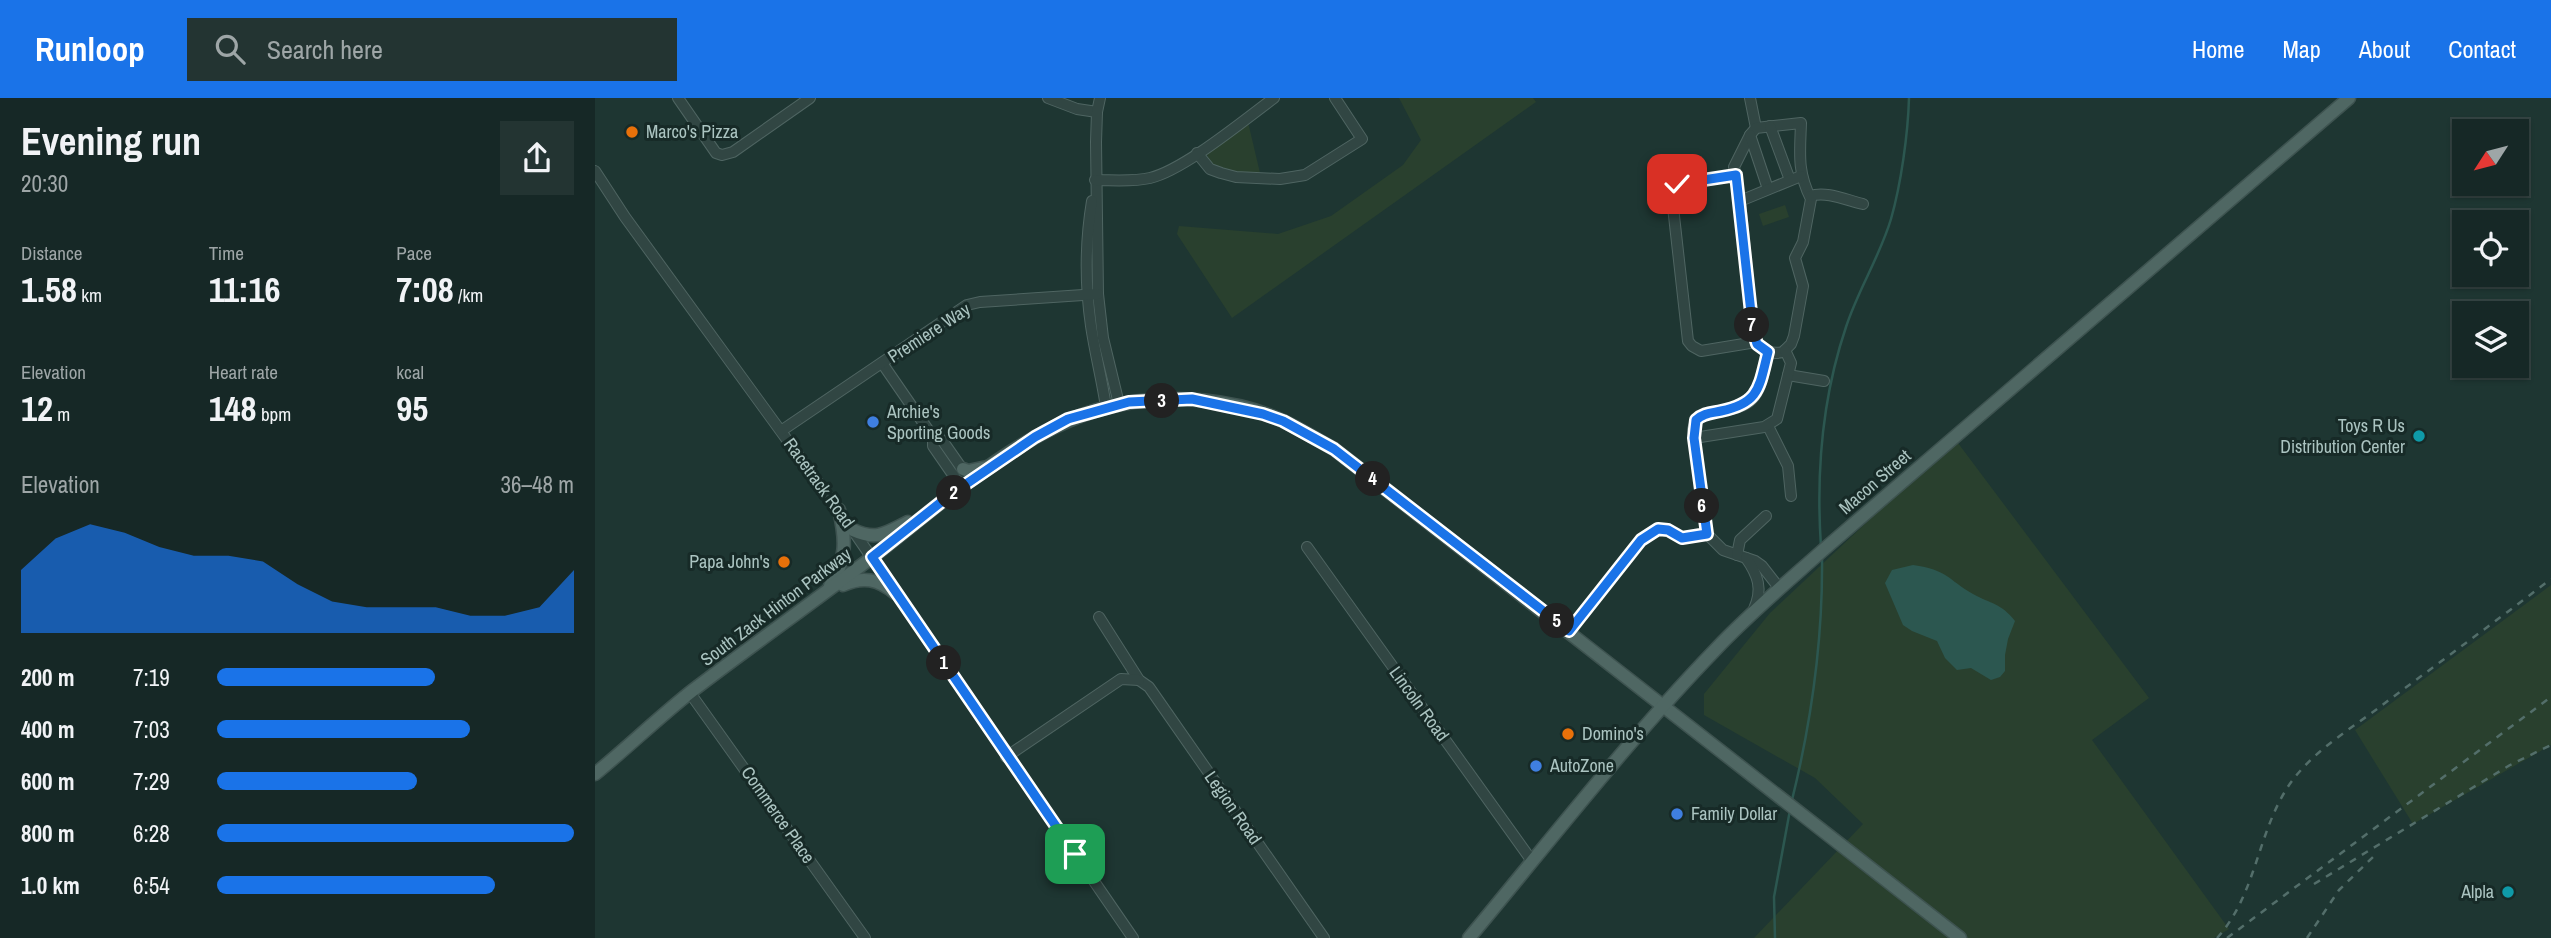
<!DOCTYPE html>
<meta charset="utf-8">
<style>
:root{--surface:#162826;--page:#233432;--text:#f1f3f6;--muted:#9ea6a7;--line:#354443;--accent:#1a73e8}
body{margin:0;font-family:"Archivo Narrow",sans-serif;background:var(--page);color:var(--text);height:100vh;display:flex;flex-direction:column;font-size:26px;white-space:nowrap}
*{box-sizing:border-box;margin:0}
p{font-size:23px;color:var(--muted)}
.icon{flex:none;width:38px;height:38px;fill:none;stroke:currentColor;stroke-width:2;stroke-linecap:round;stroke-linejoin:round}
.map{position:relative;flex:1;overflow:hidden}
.details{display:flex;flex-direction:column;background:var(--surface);width:595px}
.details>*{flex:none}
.needle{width:46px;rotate:234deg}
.buttons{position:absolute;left:1857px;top:21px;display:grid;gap:14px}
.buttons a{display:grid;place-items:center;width:77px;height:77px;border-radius:0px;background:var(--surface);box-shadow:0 2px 5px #0004,0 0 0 2px var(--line);font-size:35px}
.pin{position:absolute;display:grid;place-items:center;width:60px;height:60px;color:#fff;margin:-30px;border-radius:14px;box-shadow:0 4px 10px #0006}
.km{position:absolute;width:35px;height:35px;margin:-18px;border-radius:50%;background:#222;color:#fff;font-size:19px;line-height:35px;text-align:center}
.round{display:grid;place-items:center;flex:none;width:74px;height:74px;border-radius:0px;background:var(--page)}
.head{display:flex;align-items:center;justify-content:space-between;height:119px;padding:0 21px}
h1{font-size:38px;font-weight:700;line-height:52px}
.figures{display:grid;grid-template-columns:repeat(3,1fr);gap:10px;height:119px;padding:7px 21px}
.figures div{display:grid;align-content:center}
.figures b{font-size:35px;font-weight:700}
.figures small{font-size:19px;font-weight:400}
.figures p{font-size:19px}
.chart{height:196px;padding:14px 21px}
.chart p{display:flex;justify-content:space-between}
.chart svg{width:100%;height:126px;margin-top:7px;fill:var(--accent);opacity:.7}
ul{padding:0 21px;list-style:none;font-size:23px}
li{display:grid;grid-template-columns:112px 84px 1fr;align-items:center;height:52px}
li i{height:18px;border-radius:9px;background:var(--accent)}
header{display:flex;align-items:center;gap:42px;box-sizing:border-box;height:98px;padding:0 35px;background:var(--accent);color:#fff}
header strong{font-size:33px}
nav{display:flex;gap:38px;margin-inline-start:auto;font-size:24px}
.search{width:490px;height:63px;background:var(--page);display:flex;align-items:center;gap:18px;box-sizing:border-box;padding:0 24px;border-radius:0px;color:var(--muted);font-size:26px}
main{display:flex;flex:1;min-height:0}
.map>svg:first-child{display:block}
</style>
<header>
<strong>Runloop</strong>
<div class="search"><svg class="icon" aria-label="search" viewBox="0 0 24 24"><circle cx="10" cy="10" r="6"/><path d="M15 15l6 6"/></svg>Search here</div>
<nav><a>Home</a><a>Map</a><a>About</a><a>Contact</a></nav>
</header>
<main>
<section class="details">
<div class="head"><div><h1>Evening run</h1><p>20:30</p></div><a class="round"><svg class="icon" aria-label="share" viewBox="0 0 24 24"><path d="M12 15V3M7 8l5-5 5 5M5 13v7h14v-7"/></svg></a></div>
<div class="figures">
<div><p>Distance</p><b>1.58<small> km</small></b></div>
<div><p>Time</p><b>11:16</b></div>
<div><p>Pace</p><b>7:08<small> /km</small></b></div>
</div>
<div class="figures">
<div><p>Elevation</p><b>12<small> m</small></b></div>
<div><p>Heart rate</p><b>148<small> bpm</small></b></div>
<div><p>kcal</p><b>95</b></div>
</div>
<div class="chart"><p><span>Elevation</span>36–48 m</p>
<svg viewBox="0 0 160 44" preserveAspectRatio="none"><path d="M0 44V22L10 11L20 6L30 9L40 14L50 17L60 17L70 19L80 27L90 33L100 35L110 35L120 35L130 38L140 38L150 35L160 22V44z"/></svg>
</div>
<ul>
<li><b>200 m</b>7:19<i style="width:61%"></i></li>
<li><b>400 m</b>7:03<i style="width:71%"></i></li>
<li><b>600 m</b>7:29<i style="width:56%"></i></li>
<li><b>800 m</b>6:28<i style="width:100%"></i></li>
<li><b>1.0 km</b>6:54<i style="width:78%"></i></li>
</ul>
</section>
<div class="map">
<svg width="1956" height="840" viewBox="0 0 1956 840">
<rect width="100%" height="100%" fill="#1e3632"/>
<!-- green -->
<g fill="#29402e">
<path d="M804 0H938L941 4 637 220 582 136 584 128 683 136 736 118 808 67 826 42Z"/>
<path d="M653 24 665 75C648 74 619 77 612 57L613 52Z"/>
<path d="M1190 107 1194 119 1168 128 1164 116Z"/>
<path d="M1357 337 1554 600 1497 642 1634 831 1619 840H1159L1268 726 1220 680 1109 617V596L1175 515 1272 424Z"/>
<path d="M1956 487V647L1818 726 1760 632Z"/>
</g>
<!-- water -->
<path fill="#2c5750" d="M1318 467C1353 472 1352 481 1378 496 1396 506 1406 505 1420 523L1413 541 1410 557V573L1405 579 1396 582 1376 570 1362 572 1350 560 1342 543 1317 533 1308 527 1290 485 1297 472Z"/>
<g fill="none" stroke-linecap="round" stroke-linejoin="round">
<!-- stream -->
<g stroke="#2c5750" stroke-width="2.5">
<path d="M1226 449C1221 375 1227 300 1251 229 1263 192 1285 158 1296 121 1306 86 1313 36 1314 0"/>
<path d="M1197 702C1217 621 1228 543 1227 459"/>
<path d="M1180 840 1179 799 1195 712"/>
</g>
<defs>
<g id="minor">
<path d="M83 0 121 55 127 57 138 54 215 0"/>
<path d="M453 0 482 11 502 14"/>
<path d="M505 0 502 14 501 44 503 196 508 240 524 306"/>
<path d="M1155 0 1161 30"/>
<path d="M1206 25C1205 54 1202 74 1216 101L1208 144 1200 160 1208 188 1199 238 1196 246 1188 254C1171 258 1162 248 1158 233L1145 103 1139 69 1155 37 1161 30Z"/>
<path d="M1175 28 1195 82"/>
<path d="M1155 37 1173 91"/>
<path d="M602 55 615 71 626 75 641 79 685 81 710 77 767 41 740 0"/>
<path d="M0 73 30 119 246 416"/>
<path d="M1141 77 1082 86 1076 91 1093 243 1097 248 1106 253 1161 244"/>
<path d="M500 82C518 82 537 84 555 80 589 72 649 22 679 0"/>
<path d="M1215 98C1232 93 1251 102 1268 106"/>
<path d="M497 103C490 145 490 186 496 228 500 255 507 282 511 309"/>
<path d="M1145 103 1206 78"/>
<path d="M1173 254C1169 270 1168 291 1156 302 1139 318 1105 306 1098 331L1112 436 1128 452 1160 463 1167 468 1185 491"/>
<path d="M287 265 338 339 347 342 370 375"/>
<path d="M1193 277 1229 283"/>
<path d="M1173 328 1193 368 1196 398"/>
<path d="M186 333 372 207 385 204 503 196"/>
<path d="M338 339V348L367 390"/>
<path d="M1099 340 1169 329 1182 321 1196 265 1190 252"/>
<path d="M257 431 538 840"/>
<path d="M712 449 937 763"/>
<path d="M1142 457 1145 442 1171 418"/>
<path d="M1151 460C1163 477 1168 491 1159 511"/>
<path d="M504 519 544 582 554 589 729 840"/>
<path d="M974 533 1046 442 1063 431 1073 432 1087 440 1112 436"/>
<path d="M95 595 270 840"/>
<path d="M411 659 526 581 544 582"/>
</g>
<g id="major">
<path d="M368 371 373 373 392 369"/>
<path d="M258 432C282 443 291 435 313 424"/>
<path d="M248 487C268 478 283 481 300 495"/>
<path d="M235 488C252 462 251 441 244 412"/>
<path d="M0 676C33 649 64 619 97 593 156 548 217 505 276 460 349 404 434 323 527 306 578 296 641 301 688 323 706 331 722 342 739 351L1365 840"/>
<path d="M874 840C955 743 1033 642 1121 551 1154 516 1191 485 1227 453L1754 0"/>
</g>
</defs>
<!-- minor casing -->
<use href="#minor" stroke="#4f6562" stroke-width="12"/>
<!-- major casing -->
<use href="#major" stroke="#3e5350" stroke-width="15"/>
<!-- minor -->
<use href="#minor" stroke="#314643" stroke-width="10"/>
<!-- major -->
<use href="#major" stroke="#4f6763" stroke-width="12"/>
<!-- rail -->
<g stroke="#536e6a" stroke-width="2.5" stroke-dasharray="7 7" stroke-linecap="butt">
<path d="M1719 786 1915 667 1956 647"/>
<path d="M1622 840C1664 794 1662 727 1700 679 1724 649 1760 628 1790 605 1845 564 1901 523 1956 481"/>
<path d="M1632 840 1956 599"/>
<path d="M1712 840 1744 792 1779 758"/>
</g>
</g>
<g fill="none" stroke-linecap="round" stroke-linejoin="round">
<defs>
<path id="route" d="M480 756 277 459 355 397 440 339 473 321 534 304 597 301 668 316 688 323 739 351 974 533 1046 442 1063 431 1073 432 1087 440 1112 436 1099 340 1101 322C1108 315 1117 315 1126 313 1165 305 1164 289 1173 254L1162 246 1158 233 1141 77 1082 86"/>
</defs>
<!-- route casing -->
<use href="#route" stroke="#fff" stroke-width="14"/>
<!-- route -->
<use href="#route" stroke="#1a73e8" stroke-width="9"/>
</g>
<!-- markers -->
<g fill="#e8710a" stroke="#172a27" stroke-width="2.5">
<circle cx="37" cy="34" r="7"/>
<circle cx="189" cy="464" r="7"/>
<circle cx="973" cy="636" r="7"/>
</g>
<g fill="#3f7fe0" stroke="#172a27" stroke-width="2.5">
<circle cx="278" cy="324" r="7"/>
<circle cx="941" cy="668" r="7"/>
<circle cx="1082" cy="716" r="7"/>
</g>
<g fill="#0f9aa8" stroke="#172a27" stroke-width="2.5">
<circle cx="1824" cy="338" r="7"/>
<circle cx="1913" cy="794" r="7"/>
</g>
<g text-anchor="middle" stroke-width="6" stroke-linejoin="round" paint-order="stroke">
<!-- poi labels -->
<g font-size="18" fill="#abc4c1" stroke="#172a27" text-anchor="start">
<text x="51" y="40">Marco's Pizza</text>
<text x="292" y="320">Archie's<tspan x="292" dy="21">Sporting Goods</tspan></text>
<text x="1810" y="334" text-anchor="end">Toys R Us<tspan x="1810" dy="21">Distribution Center</tspan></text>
<text x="175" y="470" text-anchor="end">Papa John's</text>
<text x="987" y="642">Domino's</text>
<text x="955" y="674">AutoZone</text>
<text x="1096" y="722">Family Dollar</text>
<text x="1899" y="800" text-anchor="end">Alpla</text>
</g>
<!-- street labels -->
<g font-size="18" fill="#abc4c1" stroke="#172a27">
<text transform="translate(334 235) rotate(-33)" y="6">Premiere Way</text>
<text transform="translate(1280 384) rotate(-41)" y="6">Macon Street</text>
<text transform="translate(224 385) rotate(54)" y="6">Racetrack Road</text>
<text transform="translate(181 509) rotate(-37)" y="6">South Zack Hinton Parkway</text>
<text transform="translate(824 606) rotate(54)" y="6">Lincoln Road</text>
<text transform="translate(638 710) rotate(55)" y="6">Legion Road</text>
<text transform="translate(183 717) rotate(55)" y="6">Commerce Place</text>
</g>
</g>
</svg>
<div class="buttons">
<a><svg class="needle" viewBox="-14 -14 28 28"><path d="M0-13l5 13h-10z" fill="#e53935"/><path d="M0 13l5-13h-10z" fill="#9ea6a7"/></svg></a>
<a><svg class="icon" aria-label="locate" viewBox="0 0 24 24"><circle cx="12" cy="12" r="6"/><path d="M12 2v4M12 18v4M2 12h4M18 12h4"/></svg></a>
<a><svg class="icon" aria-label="layers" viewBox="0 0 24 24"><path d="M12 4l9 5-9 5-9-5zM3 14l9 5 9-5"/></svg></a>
</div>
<div class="pin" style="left:480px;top:756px;background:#1e9e55"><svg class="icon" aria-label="arrive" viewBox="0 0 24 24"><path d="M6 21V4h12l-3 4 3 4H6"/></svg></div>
<div class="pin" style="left:1082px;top:86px;background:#d93025"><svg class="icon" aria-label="check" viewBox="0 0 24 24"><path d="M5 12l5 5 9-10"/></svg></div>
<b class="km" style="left:349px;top:565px">1</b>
<b class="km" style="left:359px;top:395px">2</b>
<b class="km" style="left:567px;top:303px">3</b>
<b class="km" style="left:778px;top:381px">4</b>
<b class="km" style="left:962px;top:523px">5</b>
<b class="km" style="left:1107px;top:408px">6</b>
<b class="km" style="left:1157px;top:227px">7</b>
</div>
</main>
